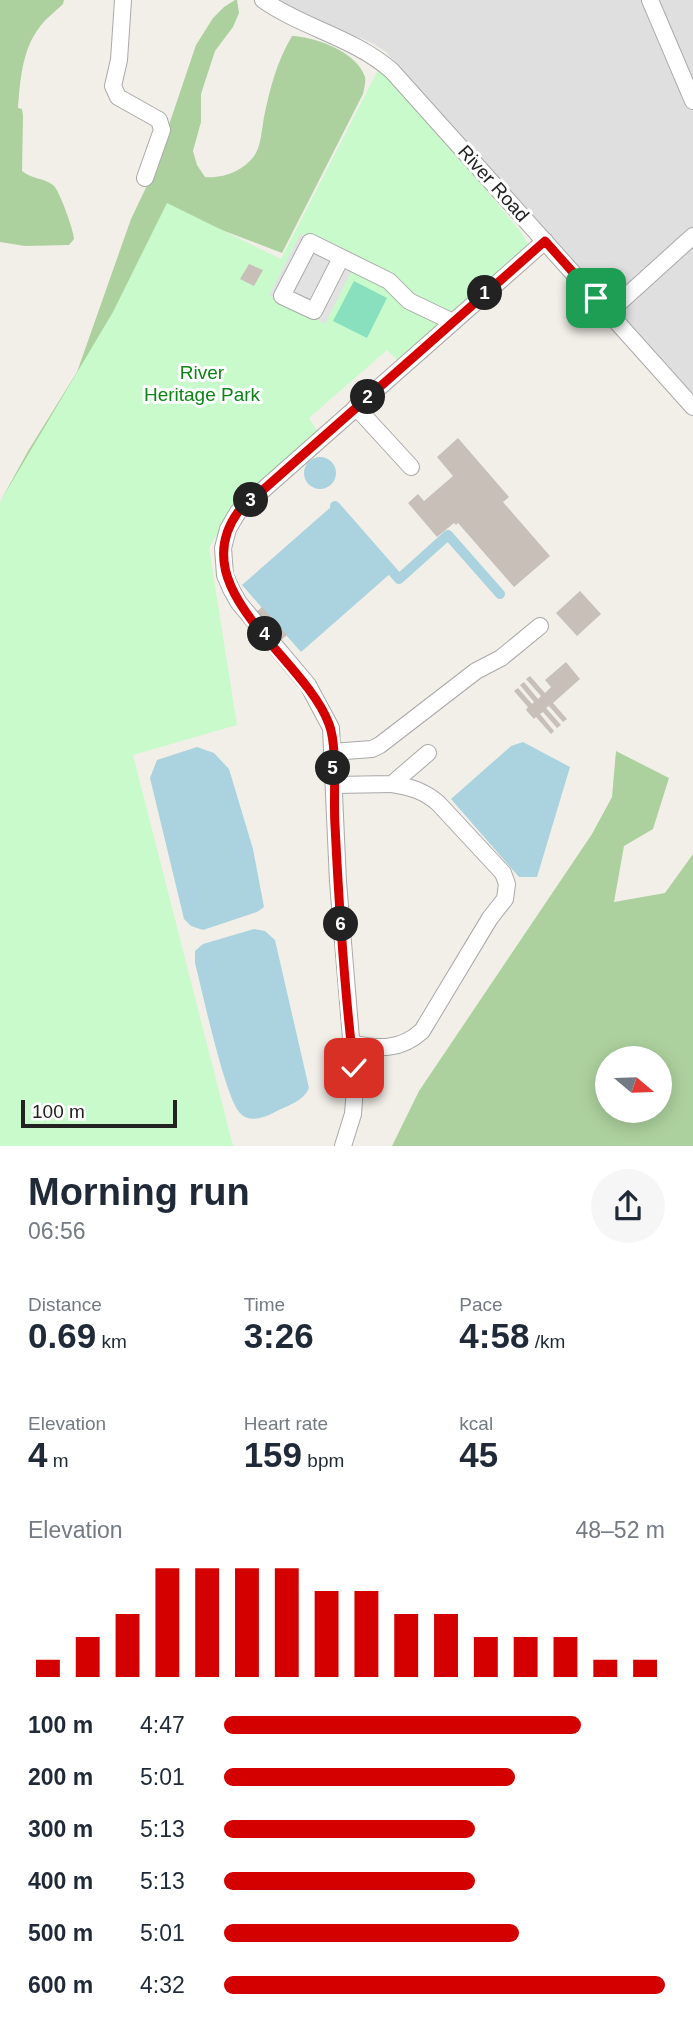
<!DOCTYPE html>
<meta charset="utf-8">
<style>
:root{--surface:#fff;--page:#f6f6f7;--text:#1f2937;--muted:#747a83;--accent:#d40000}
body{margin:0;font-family:Arial,sans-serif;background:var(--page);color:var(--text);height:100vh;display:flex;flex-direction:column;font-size:26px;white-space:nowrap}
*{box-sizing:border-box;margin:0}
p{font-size:23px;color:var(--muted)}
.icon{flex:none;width:38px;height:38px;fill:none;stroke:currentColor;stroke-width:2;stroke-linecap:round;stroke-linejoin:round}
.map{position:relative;height:1146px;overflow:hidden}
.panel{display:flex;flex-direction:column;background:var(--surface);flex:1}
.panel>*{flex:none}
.needle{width:46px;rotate:109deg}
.controls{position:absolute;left:595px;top:1046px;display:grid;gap:14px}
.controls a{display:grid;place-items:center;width:77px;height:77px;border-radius:50%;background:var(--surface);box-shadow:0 4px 18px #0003;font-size:35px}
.scale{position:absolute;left:21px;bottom:18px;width:156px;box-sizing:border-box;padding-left:7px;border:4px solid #222;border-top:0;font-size:19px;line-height:24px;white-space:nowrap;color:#222;-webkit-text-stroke:5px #fff;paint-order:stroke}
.pin{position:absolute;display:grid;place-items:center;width:60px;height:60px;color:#fff;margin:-30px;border-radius:14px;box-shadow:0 4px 10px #0006}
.km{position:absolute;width:35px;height:35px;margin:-18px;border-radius:50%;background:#222;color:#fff;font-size:19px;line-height:35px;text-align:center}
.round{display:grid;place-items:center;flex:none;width:74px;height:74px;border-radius:37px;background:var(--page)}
.summary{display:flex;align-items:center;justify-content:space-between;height:119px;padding:0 28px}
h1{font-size:38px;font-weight:600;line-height:52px}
.figures{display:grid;grid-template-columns:repeat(3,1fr);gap:10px;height:119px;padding:7px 28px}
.figures div{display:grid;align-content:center}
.figures b{font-size:35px;font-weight:600}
.figures small{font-size:19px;font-weight:400}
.figures p{font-size:19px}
.chart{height:196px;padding:14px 28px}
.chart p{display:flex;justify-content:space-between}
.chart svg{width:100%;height:126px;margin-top:7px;stroke:var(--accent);stroke-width:6}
ul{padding:0 28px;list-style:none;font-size:23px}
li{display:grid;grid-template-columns:112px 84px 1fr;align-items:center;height:52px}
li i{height:18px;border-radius:9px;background:var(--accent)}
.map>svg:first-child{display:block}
</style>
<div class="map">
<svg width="693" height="1146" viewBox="0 0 693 1146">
<rect width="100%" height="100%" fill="#f2efe9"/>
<!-- residential -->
<path fill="#e0dfdf" d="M280 0H693V396L386 52 372 43 293 9Z"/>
<!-- forest -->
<g fill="#add19e" fill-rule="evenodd">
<path d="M0 0H64L63 4C55 12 45 19 39 28 22 50 20 82 18 108L22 109 23 116 22 171C31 179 44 178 53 185 59 189 74 231 74 239L69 245 25 246 0 242Z"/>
<path d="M235 0H237L239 13 233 27 215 51 201 94V122L193 151 197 165 205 177C223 179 246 170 256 153 261 144 262 128 264 117 270 88 277 61 292 36 316 37 357 52 365 77 366 82 364 89 363 94L282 253 169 210 120 310 0 502 28 451 77 372 131 219 152 175 196 45 213 18 224 7Z"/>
<path d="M616 751 669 778 653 829 624 846 614 902 665 893 693 854V1146H392L419 1091 592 834 612 797ZM607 1059H660V1111H607Z"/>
</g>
<!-- park -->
<path fill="#c8facc" d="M379 68 462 156 486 190 521 232 528 244 399 362 387 350 309 418 318 432 225 522 209 548 237 725 133 755 233 1146H0V502L113 312 167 203 281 259Z"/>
<!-- pitch -->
<path fill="#88e0be" d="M354 281 387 298 367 338 333 321Z"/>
<!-- parking -->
<path fill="#e2e2e2" d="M300 234 346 258 342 267 351 272 325 324 269 296Z"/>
<!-- water -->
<g fill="#aad3df">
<circle cx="320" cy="473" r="16"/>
<path d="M332 506 391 573 301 652 242 585Z"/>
<path d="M523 742 570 767 537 877H519L451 799 511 746Z"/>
<path d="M197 747 214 753 229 769 253 849 264 907 257 912 203 930 191 926 184 919 150 778 157 760Z"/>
<path d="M254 929 265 931 275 940 309 1088C303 1102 288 1105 275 1112 265 1117 250 1124 240 1113 225 1098 202 990 195 963V951L203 944Z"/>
</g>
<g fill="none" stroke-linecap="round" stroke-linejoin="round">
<!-- canal -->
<path stroke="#aad3df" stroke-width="10" d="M335 506 399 579 448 535 500 594"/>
</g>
<!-- building -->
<g fill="#c7bfb8">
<path d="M249 264 263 270 254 286 240 279Z"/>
<path d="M458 438 509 497 503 502 550 556 514 587 458 523 456 525 454 523 437 537 408 503 418 494 424 501 453 476 437 457Z"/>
<path d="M580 591 601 614 577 636 556 613Z"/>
<path d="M262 607 287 635 279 642 254 614Z"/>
<path d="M566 662 580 679 553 703 567 719 563 722 549 706 546 708 561 725 557 728 543 712 540 714 554 731 551 734 536 717 534 719 526 710 528 707 514 691 518 688 532 704 534 702 520 685 524 682 538 699 541 696 526 679 530 676 545 693 551 687 545 680Z"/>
</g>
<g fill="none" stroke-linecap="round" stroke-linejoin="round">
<defs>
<g id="minor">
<path d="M123 0 119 60 113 86 118 97 159 120 162 130 145 178"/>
<path d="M263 0C303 28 355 38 392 71L693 407"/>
<path d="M650 0 693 101"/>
<path d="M341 258 314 311 282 296 310 242 389 281 409 301 453 322"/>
<path d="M609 312 693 236"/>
<path d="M356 407 411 467"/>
<path d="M332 752 372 749 380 745 476 671 501 658 540 626"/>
<path d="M334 785 392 784 428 753"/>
<path d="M351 1043C378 1049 400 1051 422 1031L490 918 505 899 507 884 503 873 438 803C424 791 411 787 392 784"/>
<path d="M343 1146 353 1114 355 1087 338 882 331 728 308 685 239 603 231 589 225 575 223 548 228 529 238 512 545 241"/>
</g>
</defs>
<!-- minor casing -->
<use href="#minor" stroke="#a9a9a9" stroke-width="18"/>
<!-- minor -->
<use href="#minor" stroke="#fff" stroke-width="16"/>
</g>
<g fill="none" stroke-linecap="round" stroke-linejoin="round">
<defs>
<path id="route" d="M354 1068C344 988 339 906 335 825 333 799 338 747 329 724 304 657 182 590 238 512L545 241 596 298"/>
</defs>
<!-- route casing -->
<use href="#route" stroke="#fff" stroke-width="14"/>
<!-- route -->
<use href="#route" stroke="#d40000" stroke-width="9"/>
</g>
<g text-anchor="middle" stroke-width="6" stroke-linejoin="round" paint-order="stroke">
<!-- street labels -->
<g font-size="19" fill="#222" stroke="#fff">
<text transform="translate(494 183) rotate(48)" y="7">River Road</text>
</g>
<!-- park labels -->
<g font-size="19" fill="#0c8416" stroke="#fff">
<text x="202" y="379">River<tspan x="202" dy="22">Heritage Park</tspan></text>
</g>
</g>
</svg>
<div class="controls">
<a><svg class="needle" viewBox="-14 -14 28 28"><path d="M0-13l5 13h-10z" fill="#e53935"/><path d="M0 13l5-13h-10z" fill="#747a83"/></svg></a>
</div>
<div class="scale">100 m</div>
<div class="pin" style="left:596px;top:298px;background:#1e9e55"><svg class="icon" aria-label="arrive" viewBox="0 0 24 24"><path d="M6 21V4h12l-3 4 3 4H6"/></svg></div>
<div class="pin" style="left:354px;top:1068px;background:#d93025"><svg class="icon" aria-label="check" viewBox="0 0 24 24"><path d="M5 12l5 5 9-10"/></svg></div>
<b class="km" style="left:485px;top:293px">1</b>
<b class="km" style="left:368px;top:397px">2</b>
<b class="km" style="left:251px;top:500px">3</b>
<b class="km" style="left:265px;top:634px">4</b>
<b class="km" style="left:333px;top:768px">5</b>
<b class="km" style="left:341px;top:924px">6</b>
</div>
<section class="panel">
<div class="summary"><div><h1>Morning run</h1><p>06:56</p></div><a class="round"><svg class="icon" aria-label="share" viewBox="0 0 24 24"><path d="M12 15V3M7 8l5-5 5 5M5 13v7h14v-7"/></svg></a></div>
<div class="figures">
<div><p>Distance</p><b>0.69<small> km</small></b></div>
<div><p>Time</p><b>3:26</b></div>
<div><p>Pace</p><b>4:58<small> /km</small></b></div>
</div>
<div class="figures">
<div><p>Elevation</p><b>4<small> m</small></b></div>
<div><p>Heart rate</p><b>159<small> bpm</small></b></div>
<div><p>kcal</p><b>45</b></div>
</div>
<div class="chart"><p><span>Elevation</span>48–52 m</p>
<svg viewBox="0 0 160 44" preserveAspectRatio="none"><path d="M5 44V38M15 44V30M25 44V22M35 44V6M45 44V6M55 44V6M65 44V6M75 44V14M85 44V14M95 44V22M105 44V22M115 44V30M125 44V30M135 44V30M145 44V38M155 44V38"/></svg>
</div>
<ul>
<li><b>100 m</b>4:47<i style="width:81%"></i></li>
<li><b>200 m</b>5:01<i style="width:66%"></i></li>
<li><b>300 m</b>5:13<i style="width:57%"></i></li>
<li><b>400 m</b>5:13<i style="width:57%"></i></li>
<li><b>500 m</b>5:01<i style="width:67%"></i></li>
<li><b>600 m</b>4:32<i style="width:100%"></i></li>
</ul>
</section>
